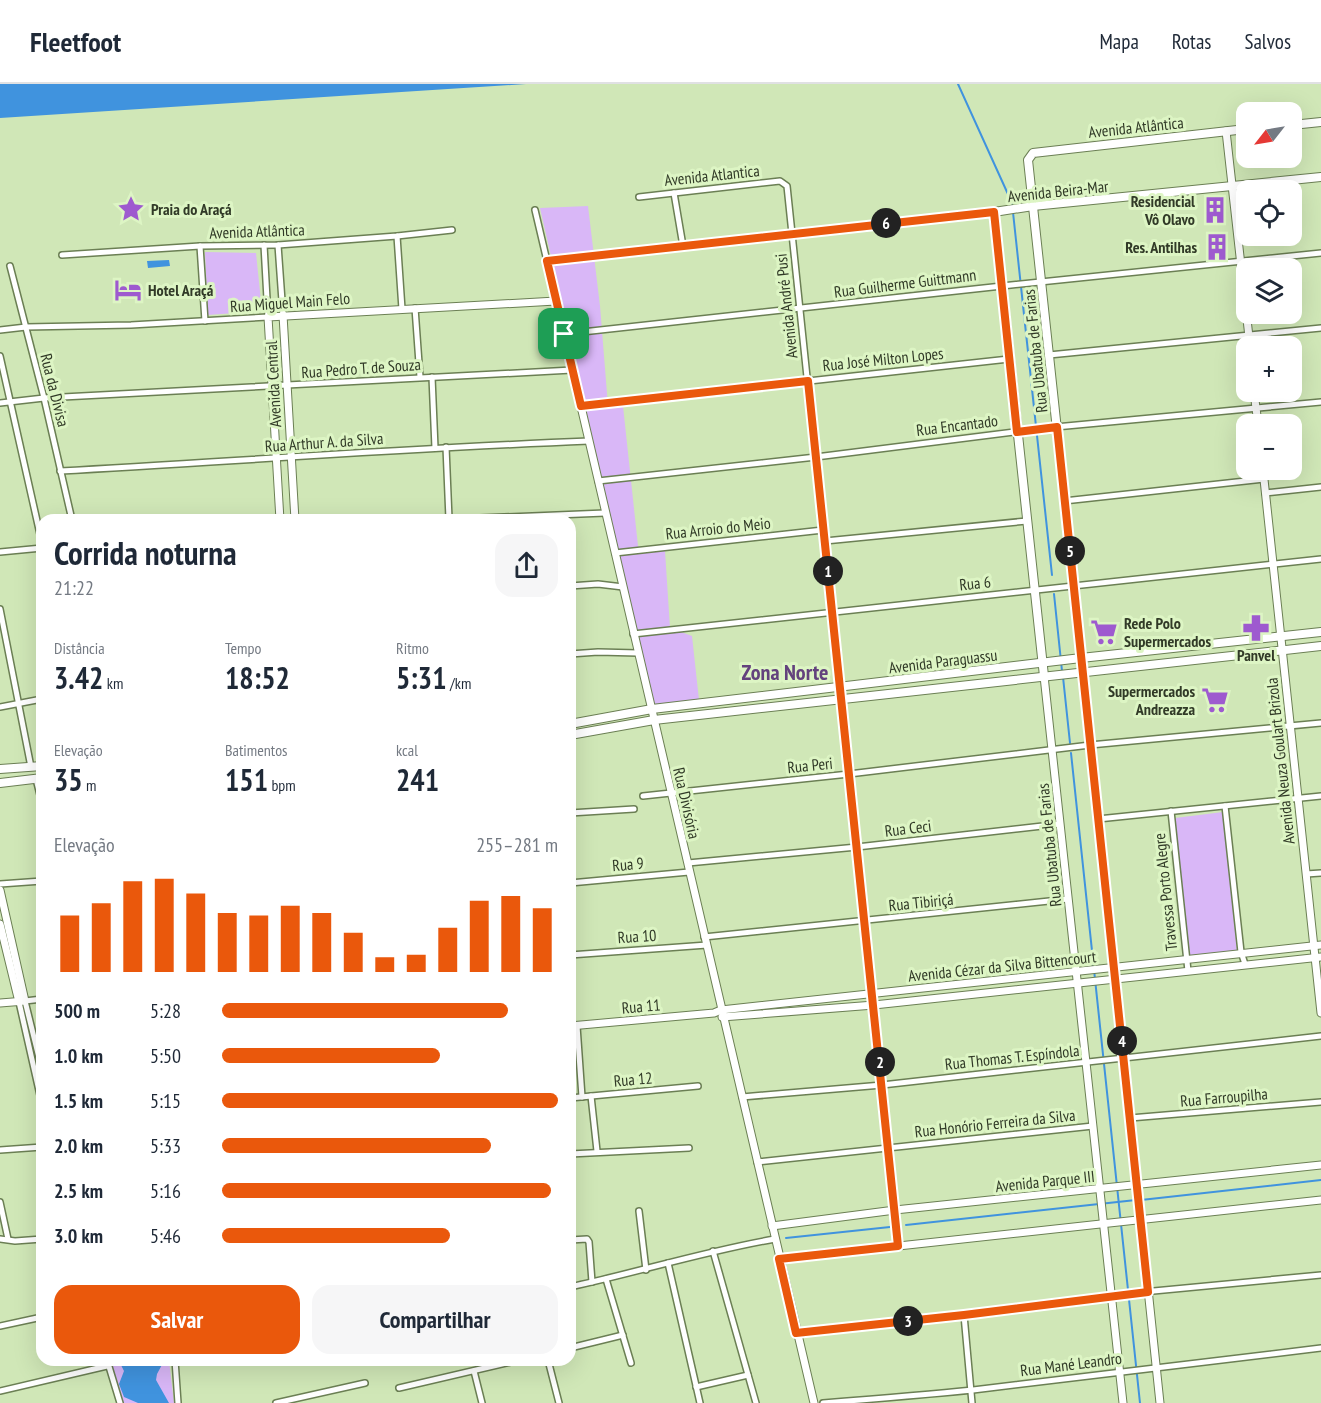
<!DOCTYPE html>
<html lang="pt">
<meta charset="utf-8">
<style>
:root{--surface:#fff;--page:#f6f6f7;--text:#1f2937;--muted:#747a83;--line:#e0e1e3;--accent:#ea580c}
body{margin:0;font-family:"PT Sans Narrow",sans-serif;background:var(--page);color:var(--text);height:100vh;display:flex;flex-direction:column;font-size:22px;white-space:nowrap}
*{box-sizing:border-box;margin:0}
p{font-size:20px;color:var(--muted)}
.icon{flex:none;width:33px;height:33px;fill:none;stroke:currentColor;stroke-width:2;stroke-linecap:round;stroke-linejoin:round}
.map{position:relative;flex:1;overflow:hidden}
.sheet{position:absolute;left:36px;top:430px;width:540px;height:852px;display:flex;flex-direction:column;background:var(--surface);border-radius:18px;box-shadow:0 6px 24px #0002}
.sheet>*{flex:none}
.needle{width:39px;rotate:239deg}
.controls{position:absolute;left:1236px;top:18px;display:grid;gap:12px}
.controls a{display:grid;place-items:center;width:66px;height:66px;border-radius:12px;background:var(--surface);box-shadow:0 6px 24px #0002;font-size:30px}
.pin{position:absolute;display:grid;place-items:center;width:51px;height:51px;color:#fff;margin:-26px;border-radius:12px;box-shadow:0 3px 9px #0006}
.km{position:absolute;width:30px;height:30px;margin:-15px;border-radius:50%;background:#222;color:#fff;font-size:16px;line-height:30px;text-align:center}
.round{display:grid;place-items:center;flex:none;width:63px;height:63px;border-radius:18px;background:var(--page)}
.head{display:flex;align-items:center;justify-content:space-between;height:102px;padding:0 18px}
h1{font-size:33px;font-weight:700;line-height:45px}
.metrics{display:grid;grid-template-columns:repeat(3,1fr);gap:9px;height:102px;padding:6px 18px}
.metrics div{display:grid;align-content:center}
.metrics b{font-size:30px;font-weight:700}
.metrics small{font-size:16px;font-weight:400}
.metrics p{font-size:16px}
.chart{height:168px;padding:12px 18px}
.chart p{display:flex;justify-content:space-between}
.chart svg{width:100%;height:108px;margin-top:6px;stroke:var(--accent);stroke-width:6}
.action{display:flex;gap:12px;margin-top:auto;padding:12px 18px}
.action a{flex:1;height:69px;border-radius:18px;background:var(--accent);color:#fff;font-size:24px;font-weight:700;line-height:69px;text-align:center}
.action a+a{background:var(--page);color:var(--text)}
ul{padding:0 18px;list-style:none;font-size:20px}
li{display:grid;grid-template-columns:96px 72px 1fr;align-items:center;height:45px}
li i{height:15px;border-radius:8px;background:var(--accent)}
header{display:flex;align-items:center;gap:36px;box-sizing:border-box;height:84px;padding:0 30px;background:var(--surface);border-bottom:2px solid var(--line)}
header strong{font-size:28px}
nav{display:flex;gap:33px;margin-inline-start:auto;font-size:21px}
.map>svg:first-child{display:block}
</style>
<header>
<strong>Fleetfoot</strong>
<nav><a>Mapa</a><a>Rotas</a><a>Salvos</a></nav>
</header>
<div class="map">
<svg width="1321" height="1319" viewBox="0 0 1321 1319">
<rect width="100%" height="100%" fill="#d0e7b7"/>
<!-- green -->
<g fill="#d9b7f7">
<path d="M588 122 600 222 608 322H623L638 462 665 467 670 544 692 552 699 616 654 623 540 124Z"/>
<path d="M205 168 256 169 262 227 208 231Z"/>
<path d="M1223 728 1237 867 1189 872 1175 734Z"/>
<path d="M110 1277H169L174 1319H122Z"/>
</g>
<!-- water -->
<g fill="#4093de">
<path d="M0 0H526L0 34Z"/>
<path d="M169 176 170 182 148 184 147 177Z"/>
<path d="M119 1277H164L157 1290 156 1296 169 1319H138L124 1313 119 1300 124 1287Z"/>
</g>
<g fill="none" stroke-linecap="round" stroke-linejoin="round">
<!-- stream -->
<g stroke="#4093de" stroke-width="2">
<path d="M958 0 1012 119 1052 491"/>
<path d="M1054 510 1062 587"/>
<path d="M1063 593 1070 659"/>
<path d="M1071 669 1140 1319"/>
<path d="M1141 1116 1321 1096"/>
<path d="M906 1141 1136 1116"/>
<path d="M786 1154 890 1143"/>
</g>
<defs>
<g id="minor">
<path d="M674 109 683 162"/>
<path d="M639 113 780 97 787 102 898 1162"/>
<path d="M535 126 547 177"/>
<path d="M397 152 402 225"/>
<path d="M278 161 283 231"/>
<path d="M200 162 205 237"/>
<path d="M62 171 200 162 278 161 397 152 452 146"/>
<path d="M10 182 44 314 72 436"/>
<path d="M415 224 420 293"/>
<path d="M0 246 26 243 131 241 268 233 264 161"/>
<path d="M564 250 1002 202 1321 169"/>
<path d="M1049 271 1321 244"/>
<path d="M0 272 42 459"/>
<path d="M432 293 435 364"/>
<path d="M0 319 44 314 572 286"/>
<path d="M581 322 1009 275"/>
<path d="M446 363 449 435"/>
<path d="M60 387C237 377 413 364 589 357"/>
<path d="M598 397 816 373 1045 344 1321 318"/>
<path d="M1265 409 1321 403"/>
<path d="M1064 417 1264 395"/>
<path d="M430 436 605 429"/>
<path d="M825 457 1027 437"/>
<path d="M0 468 42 464"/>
<path d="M615 469 823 446"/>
<path d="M570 502 598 500 623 503"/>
<path d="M0 525 31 683"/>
<path d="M633 550 1321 475"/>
<path d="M570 570 598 568 638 569"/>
<path d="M0 623 42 615"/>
<path d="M36 695 42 719"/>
<path d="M643 712 849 690 1090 661 1321 639"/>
<path d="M1225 722 1241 868 1245 880"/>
<path d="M1171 727 1188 887"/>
<path d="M570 729 634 725"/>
<path d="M1098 735 1321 712"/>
<path d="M688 779 857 763 1060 740"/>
<path d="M1306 790 1321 789"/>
<path d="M570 799 689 788"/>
<path d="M0 800 42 797"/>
<path d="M704 853 1068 815"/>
<path d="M570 871 707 861"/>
<path d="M42 915 25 917 42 986"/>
<path d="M19 918 42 1020"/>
<path d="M577 942 582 1013"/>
<path d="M591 1012 597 1067"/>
<path d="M742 1013 882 1001 1321 952"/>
<path d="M570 1014 698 1002"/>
<path d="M1130 1034 1321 1018"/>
<path d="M0 1066 42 1063"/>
<path d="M570 1070 689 1064"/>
<path d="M757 1078 1093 1042"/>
<path d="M0 1118 8 1155"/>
<path d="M639 1127 646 1186"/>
<path d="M0 1155 15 1157 42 1155"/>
<path d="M570 1156 587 1155 589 1158 592 1198"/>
<path d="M713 1167 756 1319"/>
<path d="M668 1179 700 1319"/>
<path d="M606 1195 631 1279"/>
<path d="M570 1203C639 1188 705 1167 775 1155"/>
<path d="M964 1231 972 1319"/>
<path d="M0 1242 42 1233"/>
<path d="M797 1249 964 1231 1122 1210 1321 1191"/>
<path d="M570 1264 623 1251"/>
<path d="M107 1276 120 1319"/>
<path d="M175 1276 178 1319"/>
<path d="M548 1276 559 1319"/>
<path d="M474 1287 482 1319"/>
<path d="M696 1303 748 1291"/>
<path d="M399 1304 519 1276"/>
<path d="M0 1307 107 1282"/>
<path d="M276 1319 365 1299"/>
<path d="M823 1319C873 1315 923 1311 973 1306 1089 1293 1205 1277 1321 1264"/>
</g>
<g id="tertiary">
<path d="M1226 47 1250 262"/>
<path d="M283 231 295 436"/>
<path d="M1254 308 1258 340"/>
<path d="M1263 386 1321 929"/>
<path d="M280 436 268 233 556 217"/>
<path d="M1083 588 1160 1319"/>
<path d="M1044 592 1123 1319"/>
<path d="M0 806 25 917 0 919"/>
<path d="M0 840 19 918"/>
<path d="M722 933 874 921 1321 873"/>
<path d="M570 942 714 929 721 926 1321 861"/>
<path d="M772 1142 895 1126 1321 1081"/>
<path d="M779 1175 1321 1116"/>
<path d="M814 1319 547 177 994 128"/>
</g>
<g id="secondary">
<path d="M1292 41 1321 38"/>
<path d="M1083 588 1028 76 1033 69 1246 45"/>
<path d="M1044 592 994 128 1033 122 1321 93"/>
<path d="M570 640 652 625 1081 574 1321 548"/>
<path d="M570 651 654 636 1321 562"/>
<path d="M0 685 42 682"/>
<path d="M0 699 42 694"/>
</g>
</defs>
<!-- minor casing -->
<use href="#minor" stroke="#6b7f54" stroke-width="8"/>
<!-- tertiary casing -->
<use href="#tertiary" stroke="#6b7f54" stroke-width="9"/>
<!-- secondary casing -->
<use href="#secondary" stroke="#6b7f54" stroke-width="10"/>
<!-- minor -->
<use href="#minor" stroke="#fff" stroke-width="5"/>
<!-- tertiary -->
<use href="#tertiary" stroke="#fff" stroke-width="7"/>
<!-- secondary -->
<use href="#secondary" stroke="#fff" stroke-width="8"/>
</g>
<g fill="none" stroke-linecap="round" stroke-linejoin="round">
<defs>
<path id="route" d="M994 128 1017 348 1057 343 1148 1208 964 1231 796 1249 779 1175 898 1162 808 297 581 322 547 177Z"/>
</defs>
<!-- route casing -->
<use href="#route" stroke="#fff" stroke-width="12"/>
<!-- route -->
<use href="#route" stroke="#ea580c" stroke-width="8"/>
</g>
<!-- icons -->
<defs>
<symbol id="sight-bare" viewBox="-9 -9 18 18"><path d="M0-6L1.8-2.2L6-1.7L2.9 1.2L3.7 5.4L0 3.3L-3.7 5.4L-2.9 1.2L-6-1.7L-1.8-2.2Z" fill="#9e5acf" stroke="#ddf5c4" stroke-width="2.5" paint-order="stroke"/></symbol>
<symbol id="building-bare" viewBox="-9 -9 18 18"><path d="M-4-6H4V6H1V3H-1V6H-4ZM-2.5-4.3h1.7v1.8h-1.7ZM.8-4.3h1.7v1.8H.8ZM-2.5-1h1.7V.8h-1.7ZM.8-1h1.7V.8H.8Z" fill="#9e5acf" stroke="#ddf5c4" stroke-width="2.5" paint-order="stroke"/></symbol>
<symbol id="hotel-bare" viewBox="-9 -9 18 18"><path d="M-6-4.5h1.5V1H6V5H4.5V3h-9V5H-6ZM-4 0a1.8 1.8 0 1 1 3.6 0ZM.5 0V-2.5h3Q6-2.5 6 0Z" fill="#9e5acf" stroke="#ddf5c4" stroke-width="2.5" paint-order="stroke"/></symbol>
<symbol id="pharmacy-bare" viewBox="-9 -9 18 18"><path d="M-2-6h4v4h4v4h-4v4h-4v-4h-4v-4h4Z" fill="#9e5acf" stroke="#ddf5c4" stroke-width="2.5" paint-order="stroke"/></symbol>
<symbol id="supermarket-bare" viewBox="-9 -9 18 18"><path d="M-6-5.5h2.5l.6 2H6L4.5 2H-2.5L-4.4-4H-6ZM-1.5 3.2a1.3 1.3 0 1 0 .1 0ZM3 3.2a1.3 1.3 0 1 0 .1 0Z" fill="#9e5acf" stroke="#ddf5c4" stroke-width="2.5" paint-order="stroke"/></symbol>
</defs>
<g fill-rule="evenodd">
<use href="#sight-bare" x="112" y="106" width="38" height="38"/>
<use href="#building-bare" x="1196" y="107" width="38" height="38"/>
<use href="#building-bare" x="1198" y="144" width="38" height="38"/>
<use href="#hotel-bare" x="109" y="187" width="38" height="38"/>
<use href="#pharmacy-bare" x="1237" y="525" width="38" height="38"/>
<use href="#supermarket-bare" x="1085" y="529" width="38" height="38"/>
<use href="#supermarket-bare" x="1196" y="597" width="38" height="38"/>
</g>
<g text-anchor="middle" stroke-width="6" stroke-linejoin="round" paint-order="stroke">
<!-- street labels -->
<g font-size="16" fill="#313a27" stroke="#ddf5c4">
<text transform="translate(1136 43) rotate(-6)" y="6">Avenida Atlântica</text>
<text transform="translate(712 91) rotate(-6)" y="6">Avenida Atlantica</text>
<text transform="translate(1058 107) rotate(-6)" y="6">Avenida Beira-Mar</text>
<text transform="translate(257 147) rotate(-2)" y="6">Avenida Atlântica</text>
<text transform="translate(905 199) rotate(-7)" y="6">Rua Guilherme Guittmann</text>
<text transform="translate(290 218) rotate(-4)" y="6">Rua Miguel Main Felo</text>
<text transform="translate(786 222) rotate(-96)" y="6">Avenida André Pusi</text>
<text transform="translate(1035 267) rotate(-96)" y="6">Rua Ubatuba de Farias</text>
<text transform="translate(883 275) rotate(-6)" y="6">Rua José Milton Lopes</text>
<text transform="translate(361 284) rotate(-4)" y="6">Rua Pedro T. de Souza</text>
<text transform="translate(273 300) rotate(-93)" y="6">Avenida Central</text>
<text transform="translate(55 306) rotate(76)" y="6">Rua da Divisa</text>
<text transform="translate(957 341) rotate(-7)" y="6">Rua Encantado</text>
<text transform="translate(324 358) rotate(-4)" y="6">Rua Arthur A. da Silva</text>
<text transform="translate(718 444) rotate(-6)" y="6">Rua Arroio do Meio</text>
<text transform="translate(975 499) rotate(-6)" y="6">Rua 6</text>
<text transform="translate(943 577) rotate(-7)" y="6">Avenida Paraguassu</text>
<text transform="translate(1280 677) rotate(-96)" y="6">Avenida Neuza Goulart Brizola</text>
<text transform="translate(810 681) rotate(-6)" y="6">Rua Peri</text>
<text transform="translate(687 719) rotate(77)" y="6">Rua Divisória</text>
<text transform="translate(908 744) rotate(-7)" y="6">Rua Ceci</text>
<text transform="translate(1049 761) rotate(-96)" y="6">Rua Ubatuba de Farias</text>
<text transform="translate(628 780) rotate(-5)" y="6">Rua 9</text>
<text transform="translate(1165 808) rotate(-96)" y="6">Travessa Porto Alegre</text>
<text transform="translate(921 818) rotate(-6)" y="6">Rua Tibiriçá</text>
<text transform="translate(637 852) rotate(-4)" y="6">Rua 10</text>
<text transform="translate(1002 882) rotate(-6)" y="6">Avenida Cézar da Silva Bittencourt</text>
<text transform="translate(641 922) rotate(-5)" y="6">Rua 11</text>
<text transform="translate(1012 973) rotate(-6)" y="6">Rua Thomas T. Espíndola</text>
<text transform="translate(633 995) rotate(-5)" y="6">Rua 12</text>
<text transform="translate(1224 1013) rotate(-5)" y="6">Rua Farroupilha</text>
<text transform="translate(995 1039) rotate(-6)" y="6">Rua Honório Ferreira da Silva</text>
<text transform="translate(1045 1097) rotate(-6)" y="6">Avenida Parque III</text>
<text transform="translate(1071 1280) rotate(-7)" y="6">Rua Mané Leandro</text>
</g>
<!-- poi labels -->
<g font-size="16" font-weight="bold" fill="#313a27" stroke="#ddf5c4" text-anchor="end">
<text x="1195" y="123">Residencial<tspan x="1195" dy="18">Vô Olavo</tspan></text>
<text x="151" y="131" text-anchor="start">Praia do Araçá</text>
<text x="1197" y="169">Res. Antilhas</text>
<text x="148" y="212" text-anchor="start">Hotel Araçá</text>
<text x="1124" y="545" text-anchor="start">Rede Polo<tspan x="1124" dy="18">Supermercados</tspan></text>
<text x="1256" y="577" text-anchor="middle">Panvel</text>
<text x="1195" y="613">Supermercados<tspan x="1195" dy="18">Andreazza</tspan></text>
</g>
<!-- district labels -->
<g font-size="22" font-weight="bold" fill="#63427d" stroke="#ddf5c4">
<text x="785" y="596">Zona Norte</text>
</g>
</g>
</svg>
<div class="controls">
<a><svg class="needle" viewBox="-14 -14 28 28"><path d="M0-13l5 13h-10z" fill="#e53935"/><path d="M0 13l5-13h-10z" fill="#747a83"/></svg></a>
<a><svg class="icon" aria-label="locate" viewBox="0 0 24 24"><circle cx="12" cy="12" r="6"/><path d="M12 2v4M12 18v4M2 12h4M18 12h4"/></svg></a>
<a><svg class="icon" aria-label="layers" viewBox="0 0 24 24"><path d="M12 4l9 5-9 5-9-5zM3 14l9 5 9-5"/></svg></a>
<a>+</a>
<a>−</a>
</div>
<div class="pin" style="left:564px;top:250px;background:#1e9e55"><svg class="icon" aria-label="arrive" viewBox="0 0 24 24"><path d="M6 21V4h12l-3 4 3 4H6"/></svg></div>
<b class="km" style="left:828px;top:487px">1</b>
<b class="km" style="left:880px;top:978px">2</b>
<b class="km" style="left:908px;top:1237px">3</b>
<b class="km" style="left:1122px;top:957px">4</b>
<b class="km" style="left:1070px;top:467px">5</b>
<b class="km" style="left:886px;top:139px">6</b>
<section class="sheet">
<div class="head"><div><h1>Corrida noturna</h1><p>21:22</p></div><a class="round"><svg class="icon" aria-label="share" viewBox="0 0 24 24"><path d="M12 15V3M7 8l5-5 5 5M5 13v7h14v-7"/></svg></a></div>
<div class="metrics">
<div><p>Distância</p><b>3.42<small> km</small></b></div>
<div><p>Tempo</p><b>18:52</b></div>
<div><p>Ritmo</p><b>5:31<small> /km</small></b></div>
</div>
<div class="metrics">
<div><p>Elevação</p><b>35<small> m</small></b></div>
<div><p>Batimentos</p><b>151<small> bpm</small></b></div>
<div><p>kcal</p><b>241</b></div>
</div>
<div class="chart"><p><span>Elevação</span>255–281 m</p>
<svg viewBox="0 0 160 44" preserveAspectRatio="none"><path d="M5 44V21M15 44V16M25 44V7M35 44V6M45 44V12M55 44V20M65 44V21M75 44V17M85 44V20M95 44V28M105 44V38M115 44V37M125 44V26M135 44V15M145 44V13M155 44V18"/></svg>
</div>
<ul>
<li><b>500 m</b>5:28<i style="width:85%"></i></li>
<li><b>1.0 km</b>5:50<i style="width:65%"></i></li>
<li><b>1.5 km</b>5:15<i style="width:100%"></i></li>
<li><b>2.0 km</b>5:33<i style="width:80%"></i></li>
<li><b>2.5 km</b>5:16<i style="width:98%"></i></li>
<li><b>3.0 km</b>5:46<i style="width:68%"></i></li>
</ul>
<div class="action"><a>Salvar</a><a>Compartilhar</a></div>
</section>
</div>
